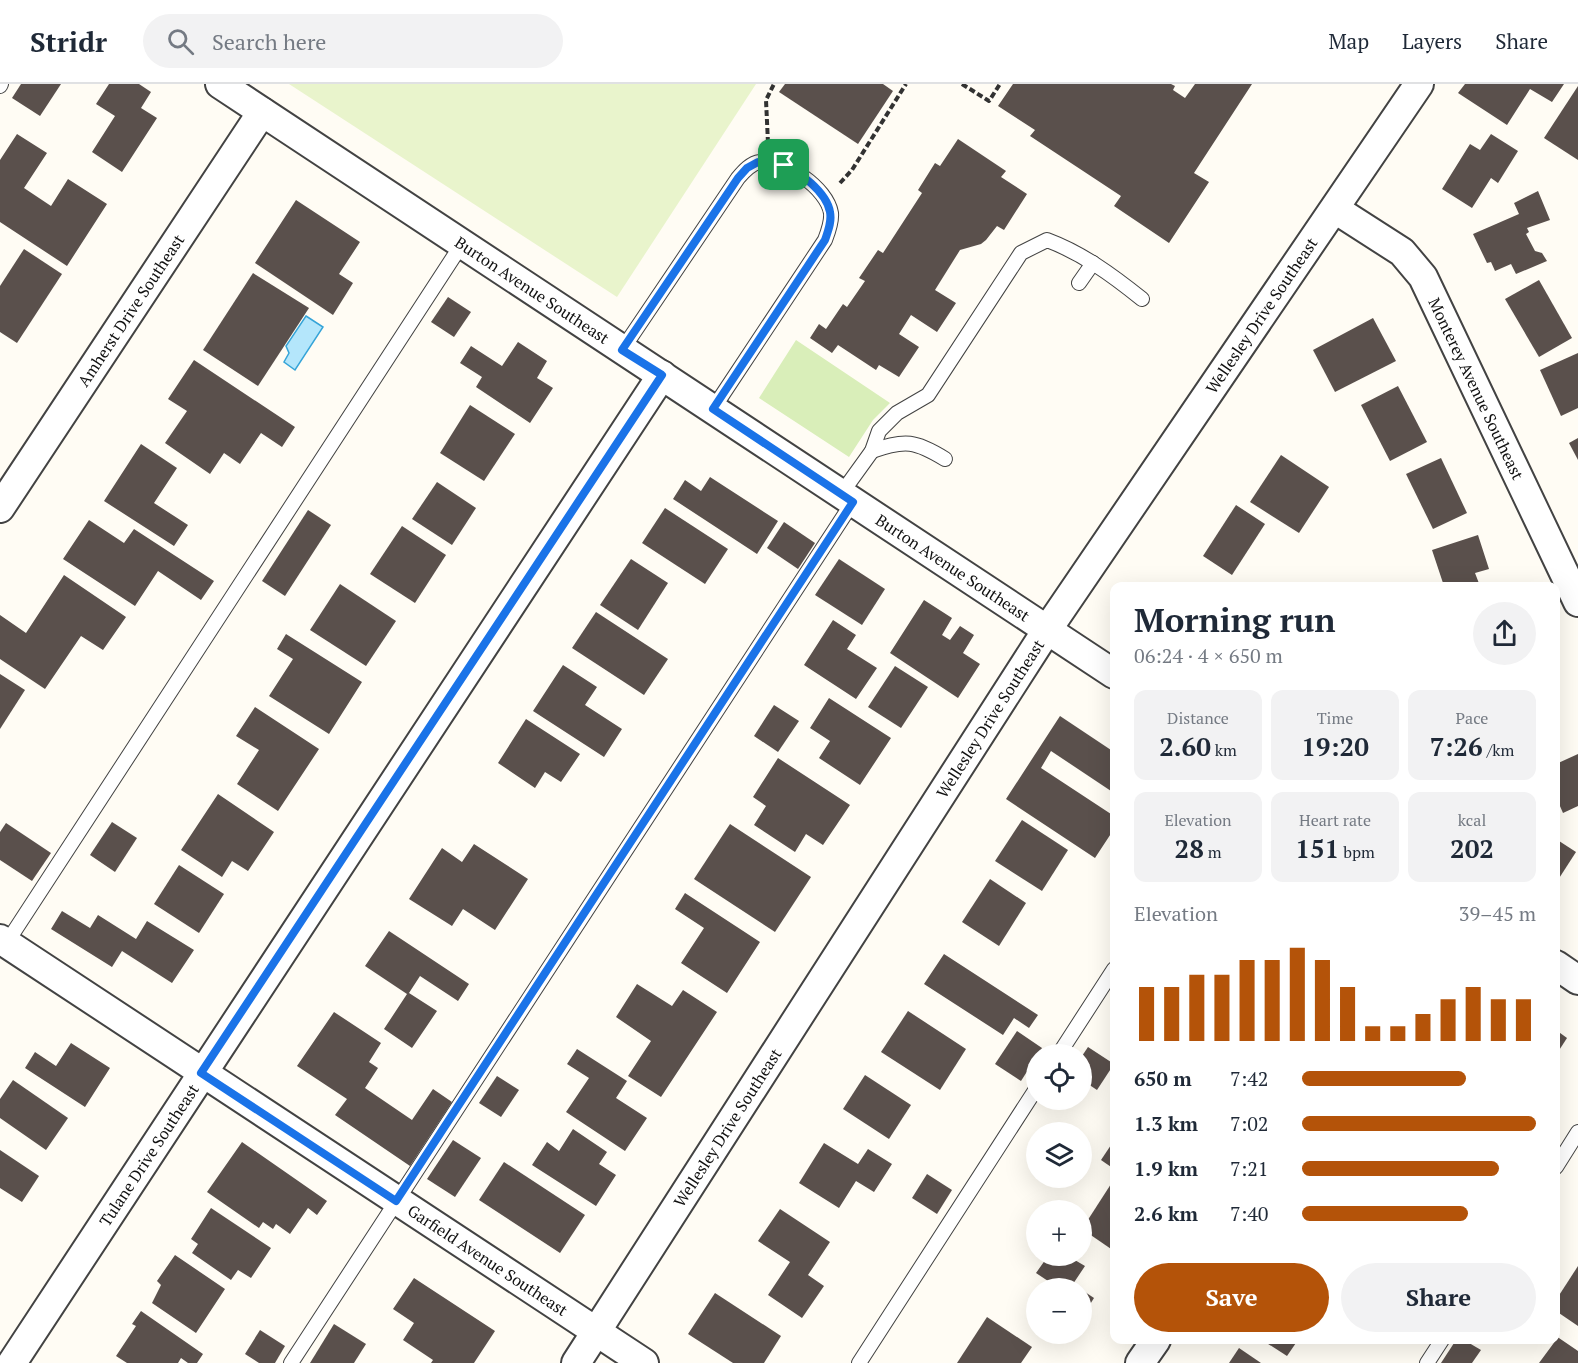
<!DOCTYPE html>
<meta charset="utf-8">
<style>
:root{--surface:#fff;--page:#f2f2f3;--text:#1f2937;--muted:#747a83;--line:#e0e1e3;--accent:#b45309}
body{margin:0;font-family:"PT Serif",serif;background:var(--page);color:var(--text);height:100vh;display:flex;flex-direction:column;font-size:22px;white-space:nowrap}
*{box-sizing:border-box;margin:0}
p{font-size:20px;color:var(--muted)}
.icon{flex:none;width:33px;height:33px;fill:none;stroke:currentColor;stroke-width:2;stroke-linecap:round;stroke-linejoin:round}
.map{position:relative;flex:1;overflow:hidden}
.details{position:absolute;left:1110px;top:498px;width:450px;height:762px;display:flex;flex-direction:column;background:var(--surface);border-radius:12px;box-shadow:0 6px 24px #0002}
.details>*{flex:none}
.tools{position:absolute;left:1026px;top:960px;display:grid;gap:12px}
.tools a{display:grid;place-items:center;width:66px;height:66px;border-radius:50%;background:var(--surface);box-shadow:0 6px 24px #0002;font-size:30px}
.pin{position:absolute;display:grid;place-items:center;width:51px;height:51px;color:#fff;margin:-26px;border-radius:12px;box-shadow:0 3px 9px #0006}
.round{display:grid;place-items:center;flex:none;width:63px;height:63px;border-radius:32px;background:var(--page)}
.head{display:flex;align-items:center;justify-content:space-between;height:102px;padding:0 24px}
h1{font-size:33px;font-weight:800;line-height:45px}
.stats{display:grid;grid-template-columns:repeat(3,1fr);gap:9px;height:102px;padding:6px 24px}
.stats div{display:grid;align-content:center;border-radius:12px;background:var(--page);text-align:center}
.stats b{font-size:26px;font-weight:800}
.stats small{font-size:16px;font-weight:400}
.stats p{font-size:16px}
.chart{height:168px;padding:12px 24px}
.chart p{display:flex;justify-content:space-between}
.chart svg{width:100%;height:108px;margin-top:6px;stroke:var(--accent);stroke-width:6}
.primary-button{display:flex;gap:12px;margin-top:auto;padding:12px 24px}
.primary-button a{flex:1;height:69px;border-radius:36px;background:var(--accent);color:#fff;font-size:24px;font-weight:800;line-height:69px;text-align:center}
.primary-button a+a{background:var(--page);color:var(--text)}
ul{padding:0 24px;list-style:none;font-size:20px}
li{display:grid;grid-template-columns:96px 72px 1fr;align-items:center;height:45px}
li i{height:15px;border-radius:8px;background:var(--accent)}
header{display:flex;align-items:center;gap:36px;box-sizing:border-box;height:84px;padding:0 30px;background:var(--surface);border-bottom:2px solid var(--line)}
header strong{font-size:28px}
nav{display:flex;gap:33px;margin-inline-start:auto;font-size:21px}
.search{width:420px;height:54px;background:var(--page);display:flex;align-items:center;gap:15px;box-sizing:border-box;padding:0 21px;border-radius:33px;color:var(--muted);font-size:22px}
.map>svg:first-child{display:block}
</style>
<header>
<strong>Stridr</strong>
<div class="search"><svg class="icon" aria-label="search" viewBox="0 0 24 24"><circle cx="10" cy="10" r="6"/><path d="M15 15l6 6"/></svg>Search here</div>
<nav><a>Map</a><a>Layers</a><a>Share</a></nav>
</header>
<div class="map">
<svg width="1578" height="1279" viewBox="0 0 1578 1279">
<rect width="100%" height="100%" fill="#fffcf4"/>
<!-- green -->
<path fill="#d9eeb9" d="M796 256 890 319 873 336 849 373 759 314Z"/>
<!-- pitch -->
<path fill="#e9f4cc" d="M289 0H756L617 213Z"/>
<!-- water -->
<path fill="#b4e6fb" stroke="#35a4d8" stroke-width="1.5" d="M306 232 323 243 295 286 284 278 289 269 286 262Z"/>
<!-- building -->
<g fill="#5a504c">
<path d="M21 0H61L40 32 12 14Z"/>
<path d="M109 0H139L151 8 141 24 157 34 122 88 92 68 115 32 96 20Z"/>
<path d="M785 0H883L893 7 858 60 779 8Z"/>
<path d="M1013 0H1171L1175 2 1173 6 1185 14 1195 0H1252L1194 89 1209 98 1169 159 1114 122 1121 112 1030 52 1035 46 998 22Z"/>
<path d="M1465 0H1564L1552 18 1530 5 1507 41 1458 9Z"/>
<path d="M1578 2V76L1544 54Z"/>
<path d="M17 50 47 69 24 104 51 122 68 95 107 120 67 182 0 138V76Z"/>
<path d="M1491 50 1518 67 1498 99 1491 94 1472 124 1442 105 1470 60 1480 66Z"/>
<path d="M958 55 1006 87 1001 93 1027 110 1004 146 997 142 986 156 981 160 960 166 935 206 956 219 937 248 911 231 899 250 919 263 899 293 879 281 876 286 838 261 832 269 810 254 819 240 826 245 843 220 847 223 865 197 859 194 878 166 883 169 922 109 918 106 935 79 940 82Z"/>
<path d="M1538 107 1550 136 1527 144 1529 148 1526 150 1535 167 1542 169 1547 177 1516 190 1511 180 1495 187 1491 178 1487 179 1473 150 1519 130 1514 119Z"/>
<path d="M296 116 360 158 339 190 353 199 333 231 255 179Z"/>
<path d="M24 165 62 190 17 259 0 248V202Z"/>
<path d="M253 189 309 224 258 302 203 266Z"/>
<path d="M1539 196 1572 254 1539 273 1505 215Z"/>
<path d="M448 213 471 228 454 253 431 238Z"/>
<path d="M1373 234 1396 277 1335 308 1313 266Z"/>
<path d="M518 258 547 277 537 294 553 304 530 339 476 303 482 293 460 279 471 262 502 282Z"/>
<path d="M1578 269V324L1561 332 1540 286Z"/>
<path d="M194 276 295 343 282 363 261 349 240 380 224 369 210 390 165 359 187 327 168 315Z"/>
<path d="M1398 302 1427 358 1390 377 1361 321Z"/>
<path d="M470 321 515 350 484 397 440 369Z"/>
<path d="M1578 354V376L1569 359Z"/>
<path d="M141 360 177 384 154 419 188 441 174 462 104 417Z"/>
<path d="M1281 371 1329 403 1299 449 1250 418Z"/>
<path d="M1441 374 1467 429 1433 445 1406 390Z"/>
<path d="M710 393 778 437 757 470 673 415 685 396 701 407Z"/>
<path d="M437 398 476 424 452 461 412 435Z"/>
<path d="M1236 421 1265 440 1232 491 1203 472Z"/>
<path d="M665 424 728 465 705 500 642 459Z"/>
<path d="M308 426 331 441 285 512 262 497Z"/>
<path d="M89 436 124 459 134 445 214 497 201 516 158 487 135 522 63 475Z"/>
<path d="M784 438 815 459 798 485 767 464Z"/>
<path d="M402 442 446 471 415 519 370 490Z"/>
<path d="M1478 451 1489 485 1475 489 1480 502H1444L1432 466Z"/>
<path d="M631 475 668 499 638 546 600 521Z"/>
<path d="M839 475 885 505 862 541 815 511Z"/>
<path d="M64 491 126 533 103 566 81 552 45 605 0 575V531L26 549Z"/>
<path d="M340 500 396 537 366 582 310 546Z"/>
<path d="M924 516 952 534 942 551 950 556 960 542 974 551 963 569 980 580 958 614 890 569Z"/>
<path d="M596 528 668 575 644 611 572 564Z"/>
<path d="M833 536 856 551 847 565 877 584 856 615 804 581Z"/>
<path d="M286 550 362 598 329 650 269 612 293 575 277 565Z"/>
<path d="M563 581 597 603 585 621 622 645 604 673 533 627Z"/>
<path d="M895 582 928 603 901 644 868 623Z"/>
<path d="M0 590 25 606 0 645Z"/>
<path d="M829 614 891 654 860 701 819 674 830 657 810 644Z"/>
<path d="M774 621 799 637 778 668 754 652Z"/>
<path d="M255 623 319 665 278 727 237 700 259 666 236 652Z"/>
<path d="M1060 632 1114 668V709L1051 667 1041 684 1114 732V745L1095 774 1006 715Z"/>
<path d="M526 635 580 670 561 698 545 688 535 704 498 679Z"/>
<path d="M1578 670V722L1563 729 1556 713V680Z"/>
<path d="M778 674 850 721 823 761 806 750 795 768 754 741 766 722 753 713Z"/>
<path d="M218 710 274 748 248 787 232 777 222 793 181 766Z"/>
<path d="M1022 736 1068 766 1042 807 995 777Z"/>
<path d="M112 738 137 754 115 788 90 771Z"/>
<path d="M6 739 51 769 32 797 0 776V748Z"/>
<path d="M730 740 811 793 775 848 694 795Z"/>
<path d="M1556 755 1576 768 1556 799Z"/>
<path d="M474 760 528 795 495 846 463 825 452 842 409 815 442 764 462 778Z"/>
<path d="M179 781 224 810 199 849 154 820Z"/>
<path d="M990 795 1026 819 999 862 962 838Z"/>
<path d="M685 809 760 858 727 909 681 879 704 844 675 825Z"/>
<path d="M62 827 90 844 98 831 136 855 147 837 194 866 172 899 122 867 112 883 51 845Z"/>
<path d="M389 847 469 900 458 917 420 892 409 909 437 927 412 964 384 945 407 910 365 882Z"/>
<path d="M944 870 1038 931 1029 944 1014 934 1003 951 924 900Z"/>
<path d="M637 900 672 922 683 906 717 928 661 1013 628 992 651 957 616 933Z"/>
<path d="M908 927 966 965 940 1006 881 968Z"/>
<path d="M334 928 381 959 369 978 378 984 365 1004 412 1036 433 1005 452 1018 410 1082 335 1031 347 1015 297 982Z"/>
<path d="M1556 946 1567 954 1556 971Z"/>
<path d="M1017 947 1042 964 1021 997 995 980Z"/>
<path d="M71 959 110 984 85 1023 25 984 35 968 56 982Z"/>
<path d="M1088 963 1114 980 1097 1006 1082 996V972Z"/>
<path d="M577 965 627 997 616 1014 647 1034 625 1067 566 1028 589 994 567 980Z"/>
<path d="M865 991 911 1021 889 1055 843 1025Z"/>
<path d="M497 992 519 1006 501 1033 479 1019Z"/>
<path d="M13 996 68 1034 46 1066 0 1034V1015Z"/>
<path d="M573 1045 607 1068 599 1080 616 1091 596 1122 532 1081 547 1058 559 1067Z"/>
<path d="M453 1056 481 1074 455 1113 427 1095Z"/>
<path d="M242 1058 327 1117 317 1131 308 1124 290 1150 276 1140 273 1145 263 1138 259 1144 207 1108Z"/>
<path d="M1113 1058 1114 1059V1085L1101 1076Z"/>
<path d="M824 1059 858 1080 868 1065 892 1080 874 1108 856 1097 839 1124 799 1099Z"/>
<path d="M0 1066 39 1092 22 1118 0 1104Z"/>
<path d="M504 1078 585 1131 560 1169 479 1116Z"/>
<path d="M927 1090 952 1106 937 1130 912 1114Z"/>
<path d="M1111 1100 1114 1102V1167L1082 1145Z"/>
<path d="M211 1124 271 1164 251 1194 238 1186 231 1196 192 1169 198 1160 191 1155Z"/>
<path d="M780 1125 830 1158 808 1191 824 1202 802 1234 768 1211 790 1178 758 1157Z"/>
<path d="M175 1171 225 1205 196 1249 152 1219 161 1201 157 1197Z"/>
<path d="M1048 1172H1068L1085 1182 1073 1200 1080 1204H1048L1051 1199 1036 1189Z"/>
<path d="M1578 1182V1242L1556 1227V1216Z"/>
<path d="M414 1194 495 1247 474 1279H431L433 1276 403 1256 414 1239 393 1225Z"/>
<path d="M1082 1206 1094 1214 1082 1233Z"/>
<path d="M715 1209 781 1252 764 1279H733L688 1250Z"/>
<path d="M141 1227 203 1270 197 1279H188L181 1274 178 1279H127L116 1272 136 1242 132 1240Z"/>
<path d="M987 1233 1032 1263 1021 1279H957Z"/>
<path d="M334 1240 366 1260 354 1279H310Z"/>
<path d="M260 1246 285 1262 275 1279H259L245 1270Z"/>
<path d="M1556 1252 1578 1267V1279H1539L1556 1256Z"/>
<path d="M1262 1256H1298L1287 1272Z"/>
<path d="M1456 1256H1464L1481 1266 1472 1279H1441Z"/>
<path d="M1239 1264 1261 1279H1229Z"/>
</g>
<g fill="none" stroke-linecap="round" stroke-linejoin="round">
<defs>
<g id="lane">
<path d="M0 2 1 0"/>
<path d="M1079 199 1093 179"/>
<path d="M622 266 738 94C744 87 751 79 760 78 785 75 827 104 831 129 832 138 828 148 825 156L713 325"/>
<path d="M872 367C905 355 916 357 945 375"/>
<path d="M841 410 872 367 879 347 897 329 928 311 1021 169 1047 156C1082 169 1112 191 1142 215"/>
<path d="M4 863 462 160"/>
<path d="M1059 970 1114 885"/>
<path d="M1556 1083 1578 1048"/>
<path d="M291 1279 853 418"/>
<path d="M859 1279 1036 1005"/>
<path d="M1427 1279 1442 1256"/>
</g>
<g id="street">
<path id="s1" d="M220 0 1114 590"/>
<path id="s2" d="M1335 125 1402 168 1423 193 1578 518"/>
<path id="s3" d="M0 424 262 28"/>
<path id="s4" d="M0 855 644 1279"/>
<path d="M1556 881 1578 896"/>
<path id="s5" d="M12 1279 662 291"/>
<path id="s6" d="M576 1279 1047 546 1419 0"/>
<path d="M1140 1279 1156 1256"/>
</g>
</defs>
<!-- lane casing -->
<use href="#lane" stroke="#434343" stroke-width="16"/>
<!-- street casing -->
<use href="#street" stroke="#434343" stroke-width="32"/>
<!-- path -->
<g stroke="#323232" stroke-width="4" stroke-dasharray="6 3" stroke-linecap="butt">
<path d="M962 0 989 17 1000 0"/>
<path d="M768 59 766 16 774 0"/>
<path d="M840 99 852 86 906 0"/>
</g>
<!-- lane -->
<use href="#lane" stroke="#fff" stroke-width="14"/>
<!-- street -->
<use href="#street" stroke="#fff" stroke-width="28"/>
</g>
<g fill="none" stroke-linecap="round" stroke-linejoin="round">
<defs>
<path id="route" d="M758 78C766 78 773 78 781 81 799 86 827 109 830 128 832 138 828 147 825 156L713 325 853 418 396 1117 201 989 662 291 622 266 738 94 747 84Z"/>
</defs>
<!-- route casing -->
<use href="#route" stroke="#fff" stroke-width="12"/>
<!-- route -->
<use href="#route" stroke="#1a73e8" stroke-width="8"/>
</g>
<g text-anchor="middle" stroke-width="6" stroke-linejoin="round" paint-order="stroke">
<!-- street labels -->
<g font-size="16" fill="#101010" stroke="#fff">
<text dy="6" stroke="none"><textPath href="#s1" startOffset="374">Burton Avenue Southeast</textPath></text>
<text dy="6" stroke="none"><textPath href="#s3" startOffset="237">Amherst Drive Southeast</textPath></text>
<text dy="6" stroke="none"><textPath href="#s6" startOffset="1252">Wellesley Drive Southeast</textPath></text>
<text dy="6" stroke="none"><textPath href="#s2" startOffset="236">Monterey Avenue Southeast</textPath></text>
<text dy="6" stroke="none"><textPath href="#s1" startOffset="878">Burton Avenue Southeast</textPath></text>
<text dy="6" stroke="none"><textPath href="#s6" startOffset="766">Wellesley Drive Southeast</textPath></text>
<text dy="6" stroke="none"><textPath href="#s6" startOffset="280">Wellesley Drive Southeast</textPath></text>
<text dy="6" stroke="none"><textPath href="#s5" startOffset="249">Tulane Drive Southeast</textPath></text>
<text dy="6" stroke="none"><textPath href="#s4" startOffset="584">Garfield Avenue Southeast</textPath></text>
</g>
</g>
</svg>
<div class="tools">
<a><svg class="icon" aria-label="locate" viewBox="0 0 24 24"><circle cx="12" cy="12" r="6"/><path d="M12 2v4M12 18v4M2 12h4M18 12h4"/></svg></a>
<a><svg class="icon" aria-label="layers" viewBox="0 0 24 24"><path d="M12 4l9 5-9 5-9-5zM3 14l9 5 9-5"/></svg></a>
<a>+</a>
<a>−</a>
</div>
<div class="pin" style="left:784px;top:81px;background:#1e9e55"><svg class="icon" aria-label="arrive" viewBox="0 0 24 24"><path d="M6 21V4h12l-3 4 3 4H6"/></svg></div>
<section class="details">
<div class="head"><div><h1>Morning run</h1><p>06:24 · 4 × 650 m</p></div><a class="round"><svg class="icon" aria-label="share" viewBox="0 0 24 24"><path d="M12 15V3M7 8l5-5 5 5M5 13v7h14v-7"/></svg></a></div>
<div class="stats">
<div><p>Distance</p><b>2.60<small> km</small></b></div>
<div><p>Time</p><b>19:20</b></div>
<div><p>Pace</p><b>7:26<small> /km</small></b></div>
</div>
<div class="stats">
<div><p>Elevation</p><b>28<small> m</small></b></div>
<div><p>Heart rate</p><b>151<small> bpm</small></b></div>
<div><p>kcal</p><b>202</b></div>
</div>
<div class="chart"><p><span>Elevation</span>39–45 m</p>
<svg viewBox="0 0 160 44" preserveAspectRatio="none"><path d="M5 44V22M15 44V22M25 44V17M35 44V17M45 44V11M55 44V11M65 44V6M75 44V11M85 44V22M95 44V38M105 44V38M115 44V33M125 44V27M135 44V22M145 44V27M155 44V27"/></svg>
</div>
<ul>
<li><b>650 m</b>7:42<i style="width:70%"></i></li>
<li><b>1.3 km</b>7:02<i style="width:100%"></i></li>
<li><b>1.9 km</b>7:21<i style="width:84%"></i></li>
<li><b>2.6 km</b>7:40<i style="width:71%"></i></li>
</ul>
<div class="primary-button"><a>Save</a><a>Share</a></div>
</section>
</div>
